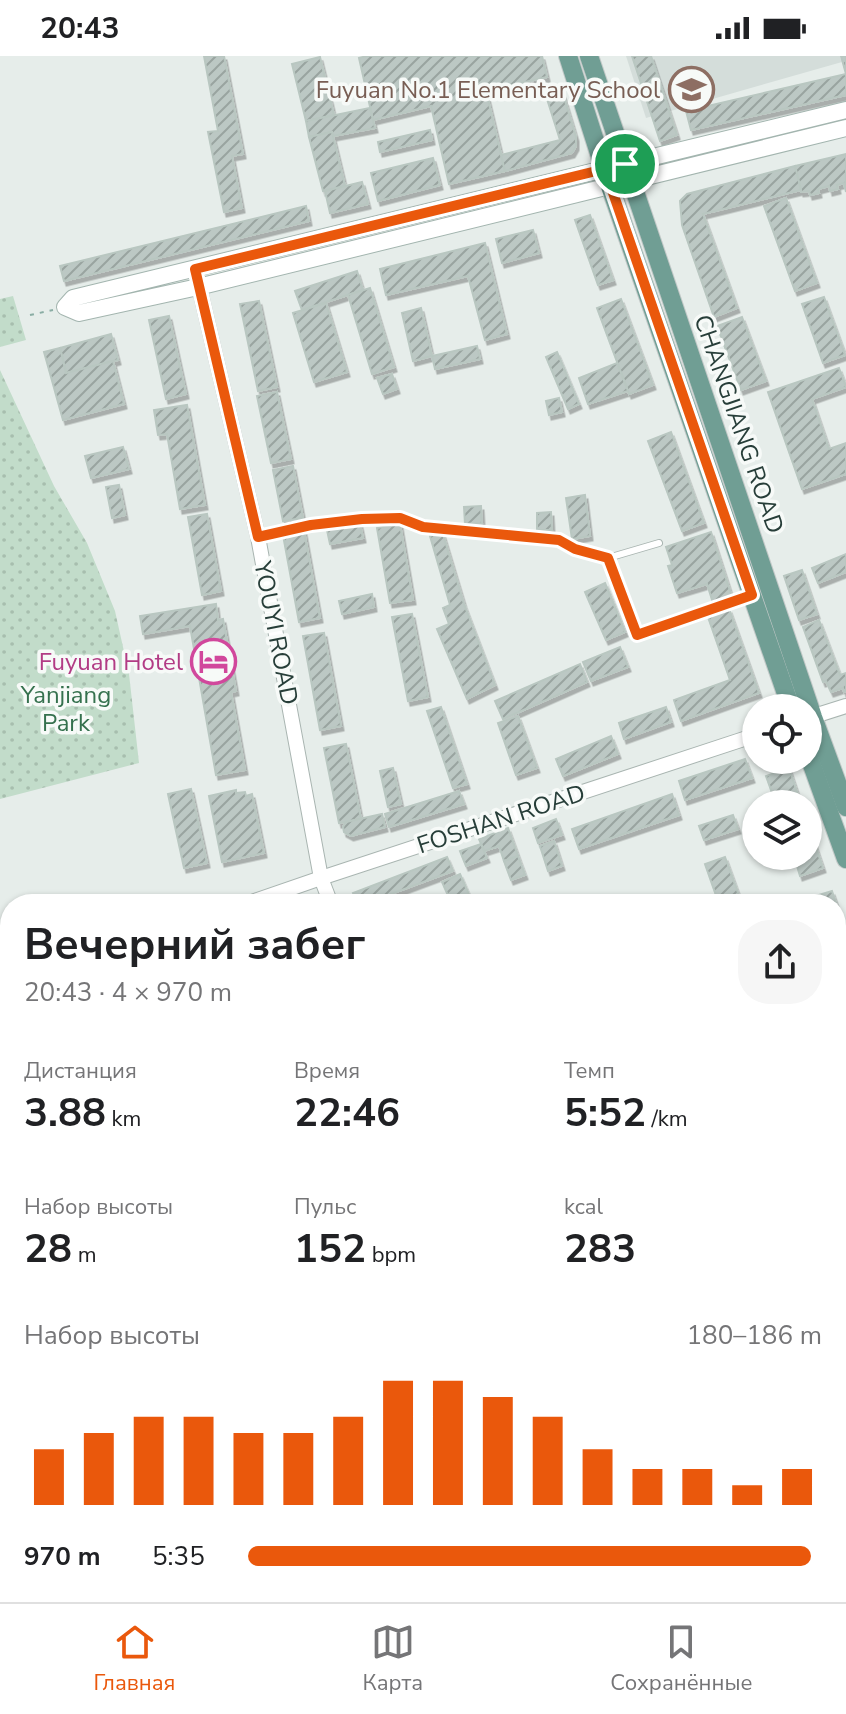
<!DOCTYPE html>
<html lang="ru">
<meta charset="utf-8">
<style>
:root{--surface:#fff;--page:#f6f6f6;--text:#202124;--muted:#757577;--line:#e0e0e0;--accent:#ea580c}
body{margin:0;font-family:"Nunito Sans",sans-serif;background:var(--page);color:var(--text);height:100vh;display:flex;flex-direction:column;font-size:30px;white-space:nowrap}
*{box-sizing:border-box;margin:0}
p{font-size:26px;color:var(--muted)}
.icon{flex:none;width:44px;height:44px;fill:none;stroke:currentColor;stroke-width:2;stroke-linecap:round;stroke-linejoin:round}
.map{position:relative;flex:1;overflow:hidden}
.panel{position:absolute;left:0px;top:838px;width:846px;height:708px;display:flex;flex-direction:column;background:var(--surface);border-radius:32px 32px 0 0;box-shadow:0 2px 6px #0004}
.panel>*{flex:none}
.tools{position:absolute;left:742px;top:638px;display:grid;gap:16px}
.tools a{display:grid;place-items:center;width:80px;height:80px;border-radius:50%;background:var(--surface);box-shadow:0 2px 6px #0004;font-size:40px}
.pin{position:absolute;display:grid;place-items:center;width:68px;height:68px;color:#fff;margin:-34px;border:4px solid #fff;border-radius:50%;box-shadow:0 2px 8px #0007}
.round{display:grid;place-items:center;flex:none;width:84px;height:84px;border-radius:32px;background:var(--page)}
.summary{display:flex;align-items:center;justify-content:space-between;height:136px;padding:0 24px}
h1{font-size:44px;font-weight:700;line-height:60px}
.metrics{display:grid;grid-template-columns:repeat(3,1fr);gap:12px;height:136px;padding:8px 24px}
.metrics div{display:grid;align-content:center}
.metrics b{font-size:40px;font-weight:700}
.metrics small{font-size:22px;font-weight:400}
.metrics p{font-size:22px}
.chart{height:224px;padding:16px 24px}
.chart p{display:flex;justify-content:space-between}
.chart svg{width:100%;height:144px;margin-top:8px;stroke:var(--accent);stroke-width:6}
ul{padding:0 24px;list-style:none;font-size:26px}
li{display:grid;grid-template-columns:128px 96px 1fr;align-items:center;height:60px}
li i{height:20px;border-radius:10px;background:var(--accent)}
.status{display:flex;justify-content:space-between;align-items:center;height:56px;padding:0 40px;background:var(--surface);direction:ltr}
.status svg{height:22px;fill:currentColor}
.menu{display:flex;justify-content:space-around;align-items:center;height:112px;border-top:2px solid var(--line);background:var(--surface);font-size:22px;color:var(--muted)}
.menu a{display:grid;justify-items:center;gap:4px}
.menu .current{color:var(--accent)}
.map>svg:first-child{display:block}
</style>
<div class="status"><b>20:43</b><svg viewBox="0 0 49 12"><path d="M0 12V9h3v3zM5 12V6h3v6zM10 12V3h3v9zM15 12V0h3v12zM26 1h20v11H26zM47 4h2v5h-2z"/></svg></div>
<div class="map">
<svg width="846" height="1546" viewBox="0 0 846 1546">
<defs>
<pattern id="forest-firs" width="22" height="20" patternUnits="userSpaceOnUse" patternTransform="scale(2)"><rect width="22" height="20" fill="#c2dcca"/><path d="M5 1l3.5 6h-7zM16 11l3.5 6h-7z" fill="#a7beae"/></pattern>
<pattern id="park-dots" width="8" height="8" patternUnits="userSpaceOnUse" patternTransform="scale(2)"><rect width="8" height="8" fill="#c2dcca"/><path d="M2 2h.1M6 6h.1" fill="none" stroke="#a7beae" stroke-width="1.8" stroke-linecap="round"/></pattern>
<pattern id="building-hatch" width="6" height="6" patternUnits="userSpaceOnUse" patternTransform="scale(2)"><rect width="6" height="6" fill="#bcc8c4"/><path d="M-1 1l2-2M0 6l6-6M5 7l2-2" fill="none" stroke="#99a4a0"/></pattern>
<filter id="shadow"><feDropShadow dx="2.5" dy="4.5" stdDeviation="0" flood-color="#0004"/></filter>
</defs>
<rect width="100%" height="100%" fill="#e6edea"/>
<!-- built -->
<g fill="#d4ddda">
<path d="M626 0H840L842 6 646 62Z"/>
<path d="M10 1026V1352L0 1341V1030Z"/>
<path d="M173 1536H434L438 1546H182Z"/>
<path d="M457 1536H572L547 1546H462Z"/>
</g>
<!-- forest -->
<g fill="url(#forest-firs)">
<path d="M846 1501V1546H634L670 1536H836V1503Z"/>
<path d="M561 1536H589L593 1546H562L563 1544Z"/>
</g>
<!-- park -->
<g fill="url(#park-dots)">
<path d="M13 240 26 284 0 291V243Z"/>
<path d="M0 314 54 430 87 487 115 555 129 618 139 707 0 743Z"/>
<path d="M10 943V1012L0 1015V946Z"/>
</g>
<!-- water -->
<path fill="#95c1cc" d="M0 1341 10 1352V1536H173L182 1546H0Z"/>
<!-- building -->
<g fill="url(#building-hatch)" stroke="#b9c7c1" stroke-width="2" filter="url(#shadow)">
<path d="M204 0H224L243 98 232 100 242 152 224 156 208 76 218 75Z"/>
<path d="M367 0H542L547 21 486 35 505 115 449 128 431 50 373 64 359 2Z"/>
<path d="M632 0H651L677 79 660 85Z"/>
<path d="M841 0H846V39L691 74 686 55 846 18Z"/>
<path d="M320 1 334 59 306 65 292 8Z"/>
<path d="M563 38 576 81V90L572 97 505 115 501 99 560 84 547 43Z"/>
<path d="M370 52 375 72 333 80 332 76 309 81 306 65Z"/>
<path d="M430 74 432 84 380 96 378 86Z"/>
<path d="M332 76 345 130 323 135 309 81Z"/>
<path d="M846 98V136L844 127 837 129 838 133 830 135 829 130 818 133 819 137 810 139 809 135 801 136 795 110Z"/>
<path d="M433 102 440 129 378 145 371 117Z"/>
<path d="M795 110 801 134 703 158 737 252 714 261 682 169 680 145 687 138Z"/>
<path d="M362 126 368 148 330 157 325 135Z"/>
<path d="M786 142 817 227 795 235 764 150Z"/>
<path d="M306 150 309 165 64 225 60 210Z"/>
<path d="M590 159 613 224 598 229 575 164Z"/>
<path d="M533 174 539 197 502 207 496 183Z"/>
<path d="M485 187 507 278 485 284 468 220 386 239 380 213Z"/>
<path d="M357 215 363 234 302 254 295 235Z"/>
<path d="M370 232 394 311 372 318 348 239Z"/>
<path d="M824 241 845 299 823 307 802 248Z"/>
<path d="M621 243 653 329 629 338 597 252Z"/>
<path d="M259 245 277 331 258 335 240 248Z"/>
<path d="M326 247 347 316 314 326 293 257Z"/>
<path d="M421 252 432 300 413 305 402 257Z"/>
<path d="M169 260 186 338 166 343 149 264Z"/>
<path d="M742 261 766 325 741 334 717 270Z"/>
<path d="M111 278 118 304 66 317 60 292Z"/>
<path d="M477 290 480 303 435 313 432 300Z"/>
<path d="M60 292 66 317 113 305 124 348 63 364 44 296Z"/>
<path d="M557 296 579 348 568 353 546 301Z"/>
<path d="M617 307 628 335 588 348 579 322Z"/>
<path d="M839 312 846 331 812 343 829 393 846 387V418L802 433 768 336Z"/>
<path d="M392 318 397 333 383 338 377 322Z"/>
<path d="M277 336 291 403 271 407 257 340Z"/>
<path d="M559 342 562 356 549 359 546 345Z"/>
<path d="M187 349 205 449 180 453 167 378 158 379 154 354Z"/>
<path d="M671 376 704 467 682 475 648 385Z"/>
<path d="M123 391 129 413 91 422 85 400Z"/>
<path d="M293 410 303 462 283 465 273 414Z"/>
<path d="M119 429 125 459 112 462 106 431Z"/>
<path d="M585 439 590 480 572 483 566 442Z"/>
<path d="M481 450 482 467 465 468 464 451Z"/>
<path d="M551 456 552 474H537V457Z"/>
<path d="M207 458 221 535 202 539 188 461Z"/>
<path d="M360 468 363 482 330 488 327 474Z"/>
<path d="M400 468 413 544 390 547 377 472Z"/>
<path d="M304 475 320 562 299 566 283 479Z"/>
<path d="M442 475 464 548 495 629 467 643 437 573 449 568 443 552 450 549 430 480Z"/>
<path d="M711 476 732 541 713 547 707 528 677 537 668 510 672 509 666 491Z"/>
<path d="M846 498V516L818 527 812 512Z"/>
<path d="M802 514 817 558 799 564 784 520Z"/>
<path d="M605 527 625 576 606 584 585 536Z"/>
<path d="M372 538 374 551 342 558 339 545Z"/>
<path d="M216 548 218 564 223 563 236 635 231 636 245 714 216 719 190 570 143 578 140 560Z"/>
<path d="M729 553 759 637 681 665 674 644 730 624 708 561Z"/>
<path d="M412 558 428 641 408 645 392 561Z"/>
<path d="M819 564 840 619 846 617V635L844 636 843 632 831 636 826 625 823 626 803 571Z"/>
<path d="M324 577 341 670 320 674 303 580Z"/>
<path d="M620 591 628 611 591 625 583 606Z"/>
<path d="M580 608 587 626 503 663 495 645Z"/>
<path d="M441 651 467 728 453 732 427 655Z"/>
<path d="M666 651 671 666 624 683 619 667Z"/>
<path d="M518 660 537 712 516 719 498 667Z"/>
<path d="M611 680 618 698 563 720 556 703Z"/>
<path d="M346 688 361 763 339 767 324 692Z"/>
<path d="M745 703 752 722 685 744 679 725Z"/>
<path d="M393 712 401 748 388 751 380 715Z"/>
<path d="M789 712 801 748H776L766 720Z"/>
<path d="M191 733 207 807 184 812 168 738Z"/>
<path d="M236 734V737L245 736 246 740 252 738 264 797 222 806 209 740Z"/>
<path d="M459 735 464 748 389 771 385 758Z"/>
<path d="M672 738 679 759 579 793 572 773Z"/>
<path d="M382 758 385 771 351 780 344 776 343 771 346 766Z"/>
<path d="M733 759 738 773 704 784 699 770Z"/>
<path d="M556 763 562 779 538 787 533 772Z"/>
<path d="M808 768 823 812 800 820 794 800H808Z"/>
<path d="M508 772 518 800 504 805 499 790 484 795 479 783Z"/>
<path d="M554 785 562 810 548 815 540 790Z"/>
<path d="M481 788 487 802 466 810 460 795Z"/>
<path d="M518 800 525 819 511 824 504 805Z"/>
<path d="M447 801 453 815 380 842 383 848H358L353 837Z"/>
<path d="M725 801 742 848H719L705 808Z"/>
<path d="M460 818 473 848H452L442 826Z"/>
<path d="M832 835 846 877V949L836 920V848H811L809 842Z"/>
<path d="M10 879V895L0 898V882Z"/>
<path d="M846 1009V1033L842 1034 840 1010Z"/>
<path d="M10 1112V1168L0 1146V1117Z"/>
<path d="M221 1536H252L231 1546H226Z"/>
<path d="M298 1536H414L403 1546H303L296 1538Z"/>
<path d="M542 1536H553L557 1546H546Z"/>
</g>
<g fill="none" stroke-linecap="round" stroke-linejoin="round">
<defs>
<g id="service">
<path d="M259 480 311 469 362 463 400 462 423 471 559 484 575 493 608 502 637 579 749 540"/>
<path d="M608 502 659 487"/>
<path d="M836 1014 839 1041 846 1070"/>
<path d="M836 1481 838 1484"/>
</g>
<path id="minor" d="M446 1536 448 1546"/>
<g id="tertiary">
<path d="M195 213 258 481 321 822 331 848"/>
<path d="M808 662 846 650"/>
<path d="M246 848 321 822 756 679"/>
<path d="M0 926 10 923"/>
<path d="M836 983 846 981"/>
<path d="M600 1536 601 1537"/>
</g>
<path id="secondary" d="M846 54 73 242 65 251 79 257 198 231 846 72"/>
<g id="primary">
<path d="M568 0 604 113 791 652"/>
<path d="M589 0 813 661 846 751"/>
<path d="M808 698 846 803"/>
</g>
</defs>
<!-- service casing -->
<use href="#service" stroke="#a9b5b1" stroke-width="8"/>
<!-- minor casing -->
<use href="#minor" stroke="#a9b5b1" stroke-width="14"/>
<!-- tertiary casing -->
<use href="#tertiary" stroke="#a9b5b1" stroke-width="16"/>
<!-- secondary casing -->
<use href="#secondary" stroke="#a3b5af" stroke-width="18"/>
<!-- primary casing -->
<use href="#primary" stroke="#c3c9c8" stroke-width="20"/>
<!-- path -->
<path stroke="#8aada4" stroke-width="2" stroke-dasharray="4 6" stroke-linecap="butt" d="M30 259 53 254"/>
<!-- service -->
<use href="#service" stroke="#fff" stroke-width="6"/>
<!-- minor -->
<use href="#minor" stroke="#fff" stroke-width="12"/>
<!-- tertiary -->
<use href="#tertiary" stroke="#fff" stroke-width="14"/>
<!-- secondary -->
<use href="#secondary" stroke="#fff" stroke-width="16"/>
<!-- primary -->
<use href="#primary" stroke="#709e94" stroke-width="18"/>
</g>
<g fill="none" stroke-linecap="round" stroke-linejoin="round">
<defs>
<path id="route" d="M625 108 631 126 611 131 752 539 637 579 608 502 575 493 559 484 423 471 400 462 362 463 311 469 258 481 195 213Z"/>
</defs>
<!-- route casing -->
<use href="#route" stroke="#fff" stroke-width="16"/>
<!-- route -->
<use href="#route" stroke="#ea580c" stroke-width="10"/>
</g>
<!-- icons -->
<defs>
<symbol id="school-ring" viewBox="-11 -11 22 22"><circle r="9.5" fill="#f7faf8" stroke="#8d6e63" stroke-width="1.5"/><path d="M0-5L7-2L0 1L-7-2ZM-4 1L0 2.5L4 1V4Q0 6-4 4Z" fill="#8d6e63"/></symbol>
<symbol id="hotel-ring" viewBox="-11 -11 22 22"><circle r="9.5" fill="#f7faf8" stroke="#d1479c" stroke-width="1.5"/><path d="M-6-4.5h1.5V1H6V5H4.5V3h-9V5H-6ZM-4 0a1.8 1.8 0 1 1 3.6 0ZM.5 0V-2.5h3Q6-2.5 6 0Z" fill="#d1479c"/></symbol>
</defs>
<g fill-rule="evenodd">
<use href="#school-ring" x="666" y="8" width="51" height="51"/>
<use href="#hotel-ring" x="188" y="580" width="51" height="51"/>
</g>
<g text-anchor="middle" stroke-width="7" stroke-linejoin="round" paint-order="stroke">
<!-- education labels -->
<g font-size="24" fill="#785e54" stroke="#f7faf8" text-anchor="end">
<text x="660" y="42">Fuyuan No.1 Elementary School</text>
</g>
<!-- street labels -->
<g font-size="24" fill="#273e39" stroke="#f7faf8">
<text transform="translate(739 368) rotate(71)" y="8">CHANGJIANG ROAD</text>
<text transform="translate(276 577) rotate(79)" y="8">YOUYI ROAD</text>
<text transform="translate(501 763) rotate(-18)" y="8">FOSHAN ROAD</text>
</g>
<!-- hotel labels -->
<g font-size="24" fill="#b23c85" stroke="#f7faf8" text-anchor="end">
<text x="183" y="614">Fuyuan Hotel</text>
</g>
<!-- park labels -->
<g font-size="24" fill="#35714e" stroke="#f7faf8">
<text x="66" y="647">Yanjiang<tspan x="66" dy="28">Park</tspan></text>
</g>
</g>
</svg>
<div class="tools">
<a><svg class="icon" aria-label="locate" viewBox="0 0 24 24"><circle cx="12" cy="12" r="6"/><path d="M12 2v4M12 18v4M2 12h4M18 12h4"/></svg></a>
<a><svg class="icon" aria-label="layers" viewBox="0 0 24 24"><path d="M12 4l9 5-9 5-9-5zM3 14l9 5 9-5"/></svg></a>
</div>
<div class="pin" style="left:625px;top:108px;background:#1e9e55"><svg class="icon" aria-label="arrive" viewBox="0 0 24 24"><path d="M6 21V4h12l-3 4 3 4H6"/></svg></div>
<section class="panel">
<div class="summary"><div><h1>Вечерний забег</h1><p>20:43 · 4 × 970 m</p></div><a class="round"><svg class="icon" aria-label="share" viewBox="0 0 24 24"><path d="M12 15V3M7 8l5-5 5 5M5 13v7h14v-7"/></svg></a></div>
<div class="metrics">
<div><p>Дистанция</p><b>3.88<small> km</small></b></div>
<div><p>Время</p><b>22:46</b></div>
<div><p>Темп</p><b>5:52<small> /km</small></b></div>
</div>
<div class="metrics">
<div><p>Набор высоты</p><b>28<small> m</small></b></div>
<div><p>Пульс</p><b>152<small> bpm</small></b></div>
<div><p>kcal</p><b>283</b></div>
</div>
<div class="chart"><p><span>Набор высоты</span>180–186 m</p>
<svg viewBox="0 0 160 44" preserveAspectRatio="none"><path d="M5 44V27M15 44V22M25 44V17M35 44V17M45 44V22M55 44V22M65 44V17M75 44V6M85 44V6M95 44V11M105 44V17M115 44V27M125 44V33M135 44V33M145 44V38M155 44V33"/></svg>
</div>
<ul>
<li><b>970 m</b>5:35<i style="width:98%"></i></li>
</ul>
</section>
</div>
<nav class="menu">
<a class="current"><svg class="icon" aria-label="home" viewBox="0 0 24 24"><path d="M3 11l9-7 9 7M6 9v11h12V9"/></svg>Главная</a>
<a><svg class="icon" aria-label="map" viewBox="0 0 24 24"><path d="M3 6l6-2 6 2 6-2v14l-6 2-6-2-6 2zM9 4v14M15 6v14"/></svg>Карта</a>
<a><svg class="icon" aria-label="saved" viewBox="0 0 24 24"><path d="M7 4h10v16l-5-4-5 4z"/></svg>Сохранённые</a>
</nav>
